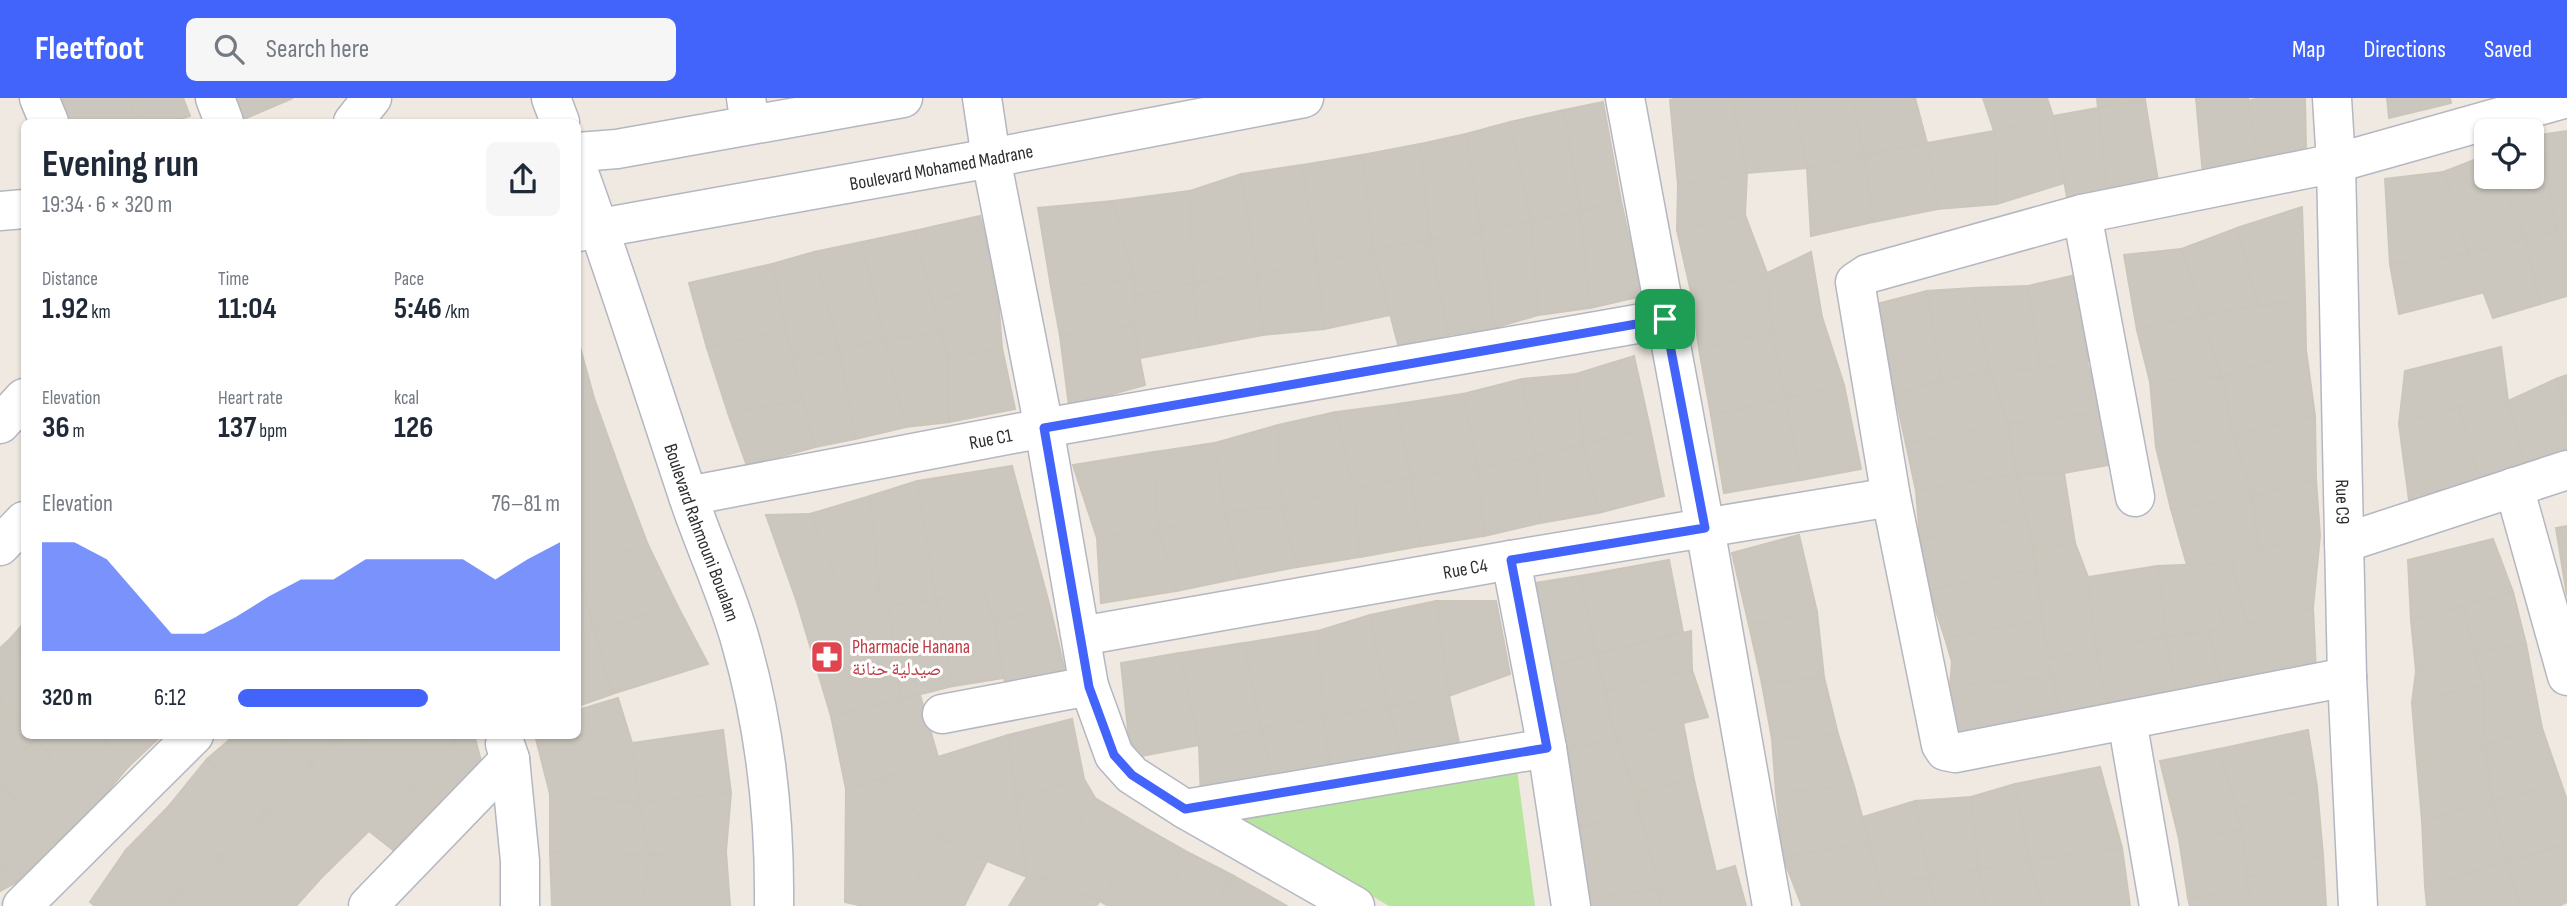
<!DOCTYPE html>
<meta charset="utf-8">
<style>
:root{--surface:#fff;--page:#f6f6f7;--text:#1f2937;--muted:#747a83;--accent:#4264fb}
body{margin:0;font-family:"Sofia Sans Condensed","Noto Naskh Arabic",sans-serif;background:var(--page);color:var(--text);height:100vh;display:flex;flex-direction:column;font-size:26px;white-space:nowrap}
*{box-sizing:border-box;margin:0}
p{font-size:23px;color:var(--muted)}
.icon{flex:none;width:38px;height:38px;fill:none;stroke:currentColor;stroke-width:2;stroke-linecap:round;stroke-linejoin:round}
.map{position:relative;flex:1;overflow:hidden}
.drawer{position:absolute;left:21px;top:21px;width:560px;height:620px;display:flex;flex-direction:column;background:var(--surface);border-radius:10px;box-shadow:0 2px 5px #0004}
.drawer>*{flex:none}
.fabs{position:absolute;left:2474px;top:21px;display:grid;gap:14px}
.fabs a{display:grid;place-items:center;width:70px;height:70px;border-radius:10px;background:var(--surface);box-shadow:0 2px 5px #0004;font-size:35px}
.pin{position:absolute;display:grid;place-items:center;width:60px;height:60px;color:#fff;margin:-30px;border-radius:14px;box-shadow:0 4px 10px #0006}
.round{display:grid;place-items:center;flex:none;width:74px;height:74px;border-radius:10px;background:var(--page)}
.head{display:flex;align-items:center;justify-content:space-between;height:119px;padding:0 21px}
h1{font-size:38px;font-weight:700;line-height:52px}
.metrics{display:grid;grid-template-columns:repeat(3,1fr);gap:10px;height:119px;padding:7px 21px}
.metrics div{display:grid;align-content:center}
.metrics b{font-size:30px;font-weight:700}
.metrics small{font-size:19px;font-weight:400}
.metrics p{font-size:19px}
.chart{height:196px;padding:14px 21px}
.chart p{display:flex;justify-content:space-between}
.chart svg{width:100%;height:126px;margin-top:7px;fill:var(--accent);opacity:.7}
ul{padding:0 21px;list-style:none;font-size:23px}
li{display:grid;grid-template-columns:112px 84px 1fr;align-items:center;height:52px}
li i{height:18px;border-radius:9px;background:var(--accent)}
header{display:flex;align-items:center;gap:42px;box-sizing:border-box;height:98px;padding:0 35px;background:var(--accent);color:#fff}
header strong{font-size:33px}
nav{display:flex;gap:38px;margin-inline-start:auto;font-size:24px}
.search{width:490px;height:63px;background:var(--page);display:flex;align-items:center;gap:18px;box-sizing:border-box;padding:0 24px;border-radius:10px;color:var(--muted);font-size:26px}
.map>svg:first-child{display:block}
</style>
<header>
<strong>Fleetfoot</strong>
<div class="search"><svg class="icon" aria-label="search" viewBox="0 0 24 24"><circle cx="10" cy="10" r="6"/><path d="M15 15l6 6"/></svg>Search here</div>
<nav><a>Map</a><a>Directions</a><a>Saved</a></nav>
</header>
<div class="map">
<svg width="2567" height="808" viewBox="0 0 2567 808">
<rect width="100%" height="100%" fill="#efe9e1"/>
<!-- green -->
<path fill="#b6e59e" d="M1516 664 1535 808H1389L1227 713Z"/>
<!-- building -->
<g fill="#cbc7bf" stroke="#cbc5ba" stroke-width="2">
<path d="M62 0H128L138 24H72Z"/>
<path d="M128 0H183L190 18 172 24H138Z"/>
<path d="M222 0H293L237 24Z"/>
<path d="M1678 0H1732L1747 75 1678 87 1670 2Z"/>
<path d="M1732 0H1794L1807 70 1747 75Z"/>
<path d="M1794 0H1853L1864 57 1807 70Z"/>
<path d="M1853 0H1915L1927 45 1864 57Z"/>
<path d="M1983 0H2047L2053 18 1994 33Z"/>
<path d="M2097 0H2145V2L2098 10Z"/>
<path d="M2196 0H2248L2259 68 2203 77Z"/>
<path d="M2260 0H2305L2306 49 2259 68 2248 3Z"/>
<path d="M2387 0H2450L2451 5 2389 20Z"/>
<path d="M2145 2 2158 83 2107 94 2098 10Z"/>
<path d="M1603 4 1621 103 1580 113 1564 12Z"/>
<path d="M2098 10 2107 94 2069 111 2053 18Z"/>
<path d="M1564 12 1580 113 1531 123 1510 24Z"/>
<path d="M2053 18 2064 85 1997 106 1994 33Z"/>
<path d="M1510 24 1531 123 1481 134 1466 36Z"/>
<path d="M1994 33 1997 106 1938 111 1927 45Z"/>
<path d="M2567 33V132L2557 134 2540 37Z"/>
<path d="M1466 36 1481 134 1430 142 1420 46Z"/>
<path d="M2540 37 2557 134 2525 141 2499 79H2532V40Z"/>
<path d="M1927 45 1938 111 1873 124 1864 57Z"/>
<path d="M1420 46 1430 142 1373 151 1362 57Z"/>
<path d="M1362 57 1373 151 1317 165 1302 67Z"/>
<path d="M1864 57 1873 124 1811 138 1807 70Z"/>
<path d="M2487 57V79H2499L2525 141 2469 156 2443 74Z"/>
<path d="M1302 67 1317 165 1257 176 1241 76Z"/>
<path d="M2443 74 2469 156 2390 166 2385 81Z"/>
<path d="M1747 75 1745 117 1677 132 1678 87Z"/>
<path d="M1241 76 1257 176 1193 185 1190 93Z"/>
<path d="M1190 93 1193 185 1134 199 1135 182 1112 103Z"/>
<path d="M1112 103 1135 182 1051 189 1038 110Z"/>
<path d="M1621 103 1642 198 1590 210 1580 113Z"/>
<path d="M2302 109 2305 201 2258 208 2237 130Z"/>
<path d="M1580 113 1590 210 1538 217 1531 123Z"/>
<path d="M1745 117 1767 175 1691 194 1677 132Z"/>
<path d="M980 118 997 186 932 203 914 133Z"/>
<path d="M1531 123 1538 217 1494 230 1481 134Z"/>
<path d="M2237 130 2258 208 2202 217 2181 151Z"/>
<path d="M2567 132V198L2540 206 2525 141Z"/>
<path d="M914 133 941 235 884 242 862 144Z"/>
<path d="M1481 134 1494 230 1448 237 1430 142Z"/>
<path d="M2525 141 2540 206 2493 220 2469 156Z"/>
<path d="M1430 142 1448 237 1399 250 1373 151Z"/>
<path d="M862 144 884 242 839 251 814 154Z"/>
<path d="M1373 151 1390 217 1324 231 1317 165Z"/>
<path d="M2181 151 2202 217 2137 232 2124 157Z"/>
<path d="M814 154 839 251 792 261 772 166Z"/>
<path d="M1811 154 1822 219 1772 235 1767 175Z"/>
<path d="M2469 156 2485 194 2399 216 2390 166Z"/>
<path d="M1317 165 1324 231 1263 237 1257 176Z"/>
<path d="M772 166 786 231 707 250 689 185Z"/>
<path d="M1767 175 1772 235 1699 251 1691 194Z"/>
<path d="M1257 176 1263 237 1199 249 1193 185Z"/>
<path d="M2076 177 2094 263 2040 271 2028 188Z"/>
<path d="M1135 182 1133 227 1060 238 1051 189Z"/>
<path d="M1193 185 1199 249 1140 260 1133 227 1134 199Z"/>
<path d="M997 186 1002 250 948 260 932 203Z"/>
<path d="M2028 188 2040 271 1990 273 1972 190Z"/>
<path d="M1972 190 1990 273 1941 282 1927 193Z"/>
<path d="M1927 193 1941 282 1895 296 1877 206Z"/>
<path d="M2305 201 2306 252 2222 279 2202 217Z"/>
<path d="M2202 217 2222 279 2150 284 2137 232Z"/>
<path d="M1822 219 1844 287 1785 301 1772 235Z"/>
<path d="M1133 227 1145 287 1069 308 1060 238Z"/>
<path d="M786 231 803 303 728 315 707 250Z"/>
<path d="M941 235 948 260 949 324 906 329 884 242Z"/>
<path d="M1772 235 1785 301 1711 317 1699 251Z"/>
<path d="M578 242 594 300 578 304Z"/>
<path d="M884 242 906 329 855 341 839 251Z"/>
<path d="M2501 249 2508 303 2458 309 2399 326 2405 273Z"/>
<path d="M1002 250 1015 311 949 324 948 260Z"/>
<path d="M839 251 855 341 815 349 792 261Z"/>
<path d="M2306 252 2315 318 2233 337 2222 279Z"/>
<path d="M1634 258 1650 330 1583 347 1576 276Z"/>
<path d="M2087 264 2102 314 2008 326 1990 273 2040 271Z"/>
<path d="M1990 273 2008 326 1906 346 1895 296 1941 282Z"/>
<path d="M1576 276 1583 347 1535 358 1522 281Z"/>
<path d="M2567 277V326L2556 281Z"/>
<path d="M2222 279 2233 337 2156 349 2150 284Z"/>
<path d="M1522 281 1535 358 1478 370 1463 296Z"/>
<path d="M2556 281 2567 326V358L2525 370 2508 303Z"/>
<path d="M1844 287 1861 371 1801 382 1785 301Z"/>
<path d="M1463 296 1478 370 1410 379 1397 306Z"/>
<path d="M594 300 626 389 578 403V304Z"/>
<path d="M1785 301 1801 382 1724 395 1711 317Z"/>
<path d="M803 303 815 349 747 368 728 315Z"/>
<path d="M2508 303 2525 370 2482 389 2458 309Z"/>
<path d="M1397 306 1410 379 1353 391 1336 314Z"/>
<path d="M2458 309 2482 389 2410 410 2399 326Z"/>
<path d="M1336 314 1353 391 1281 408 1278 327Z"/>
<path d="M2102 314 2114 366 2064 375 2016 376 2008 326Z"/>
<path d="M2315 318 2316 381 2252 399 2233 337Z"/>
<path d="M2008 326 2016 376 1916 393 1906 346Z"/>
<path d="M1278 327 1281 408 1225 415 1215 345Z"/>
<path d="M1650 330 1664 398 1598 415 1583 347Z"/>
<path d="M2233 337 2252 399 2171 411 2156 349Z"/>
<path d="M1215 345 1225 415 1158 432 1154 354Z"/>
<path d="M1583 347 1598 415 1540 425 1535 358Z"/>
<path d="M1154 354 1158 432 1097 440 1073 367Z"/>
<path d="M1535 358 1540 425 1484 438 1478 370Z"/>
<path d="M1012 368 1050 509 994 524 983 489 936 502 917 383Z"/>
<path d="M1478 370 1484 438 1421 448 1410 379Z"/>
<path d="M2064 375 2075 445 2034 453 2016 376Z"/>
<path d="M2016 376 2026 419 1920 442 1916 393Z"/>
<path d="M1410 379 1421 448 1360 459 1353 391Z"/>
<path d="M2316 381 2320 438 2258 451 2252 399Z"/>
<path d="M917 383 936 502 889 508 879 492 870 398Z"/>
<path d="M626 389 648 447 578 467V403Z"/>
<path d="M1353 391 1360 459 1297 469 1281 408Z"/>
<path d="M870 398 879 492H841L810 416Z"/>
<path d="M2252 399 2258 451 2231 465 2187 467 2171 411Z"/>
<path d="M1281 408 1297 469 1239 480 1225 415Z"/>
<path d="M1225 415 1239 480 1176 493 1158 432Z"/>
<path d="M810 416 841 492 796 501 766 417Z"/>
<path d="M2026 419 2036 471 1929 492 1920 442Z"/>
<path d="M2567 428V498L2556 430Z"/>
<path d="M1158 432 1176 493 1101 505 1097 440Z"/>
<path d="M1799 437 1817 514 1749 527 1732 455Z"/>
<path d="M2320 438 2313 510 2247 526 2231 465 2258 451Z"/>
<path d="M2493 441 2513 494 2411 522 2408 462Z"/>
<path d="M2075 445 2088 479 2096 552 2047 560 2034 453Z"/>
<path d="M648 447 677 507 594 532 578 467Z"/>
<path d="M1669 462 1683 534 1596 556 1580 478Z"/>
<path d="M2231 465 2242 506 2220 512 2224 530 2166 539 2158 468Z"/>
<path d="M2158 468 2166 539 2096 552 2088 479Z"/>
<path d="M2036 471 2042 522 1945 540 1929 492Z"/>
<path d="M578 474 594 532 578 536Z"/>
<path d="M1580 478 1596 556 1544 569 1522 487Z"/>
<path d="M983 489 994 524 1004 580 953 588 936 502Z"/>
<path d="M841 492H879L889 508 901 601 831 618 796 501Z"/>
<path d="M2513 494 2526 546 2474 554 2463 508Z"/>
<path d="M936 502 953 588 901 601 889 508Z"/>
<path d="M1436 503H1496L1510 576 1449 598Z"/>
<path d="M1436 503 1449 598 1388 609 1370 517Z"/>
<path d="M2242 506 2247 526 2313 510 2316 573 2223 596 2209 534 2224 530 2220 512Z"/>
<path d="M677 507 708 566 612 596 594 532Z"/>
<path d="M2463 508 2474 554 2416 573 2411 522Z"/>
<path d="M1050 509 1067 582 1008 601 994 524Z"/>
<path d="M1817 514 1824 579 1762 586 1749 527Z"/>
<path d="M1370 517 1388 609 1323 619 1318 533Z"/>
<path d="M2042 522 2052 579 1950 588 1952 564 1945 540Z"/>
<path d="M24 525V554L11 540Z"/>
<path d="M594 532 612 596 578 608V536Z"/>
<path d="M1318 533 1323 619 1261 630 1244 545Z"/>
<path d="M1691 533 1692 572 1605 593 1596 556Z"/>
<path d="M2209 534 2223 596 2177 602 2166 539Z"/>
<path d="M2166 539 2177 602 2108 612 2096 552Z"/>
<path d="M11 540 24 554V628L0 603V550Z"/>
<path d="M1244 545 1261 630 1199 647 1180 555Z"/>
<path d="M2526 546 2542 630 2485 646 2484 586 2474 554Z"/>
<path d="M2096 552 2108 612 2063 624 2047 560Z"/>
<path d="M2474 554 2484 586 2412 605 2416 573Z"/>
<path d="M1180 555 1199 647 1131 660 1121 565Z"/>
<path d="M1596 556 1616 641 1568 651 1544 569Z"/>
<path d="M1692 572 1708 619 1616 641 1605 593Z"/>
<path d="M1824 579 1838 636 1772 641 1762 586Z"/>
<path d="M2052 579 2063 624 1955 637 1950 588Z"/>
<path d="M2484 586 2485 646 2417 665 2412 605Z"/>
<path d="M920 597 938 659 884 680 846 691 831 618Z"/>
<path d="M1449 598 1459 644 1403 663 1388 609Z"/>
<path d="M618 600 632 645 639 705 550 696 535 637H578V612Z"/>
<path d="M0 603 24 628V637H33L36 640 0 676Z"/>
<path d="M1388 609 1403 663 1331 675 1323 619Z"/>
<path d="M1323 619 1331 675 1274 687 1261 630Z"/>
<path d="M1072 621 1084 681 1016 700 1008 637Z"/>
<path d="M1683 624 1694 682 1635 694 1616 641Z"/>
<path d="M1261 630 1274 687 1201 702 1199 647Z"/>
<path d="M2542 630 2561 685 2492 703 2485 646Z"/>
<path d="M723 632 731 695 639 705 632 645Z"/>
<path d="M2308 632 2317 689 2236 711 2219 651Z"/>
<path d="M1838 636 1854 688 1776 695 1772 641Z"/>
<path d="M40 637H100L128 669 91 713 36 640Z"/>
<path d="M100 637H162L128 669Z"/>
<path d="M235 637H279L312 667 266 715 207 661Z"/>
<path d="M279 637H343L312 667Z"/>
<path d="M343 637H360L430 714 393 752 369 733 312 667Z"/>
<path d="M360 637H461L409 692Z"/>
<path d="M461 637H474L483 670 430 714 409 692Z"/>
<path d="M1008 637 1016 700 1027 779 987 763 940 740 884 680 938 659Z"/>
<path d="M36 640 91 713 55 745 0 686V676Z"/>
<path d="M1616 641 1640 716 1578 729 1568 651Z"/>
<path d="M2485 646 2492 703 2422 723 2417 665Z"/>
<path d="M2219 651 2242 732 2179 741 2160 663Z"/>
<path d="M207 661 266 715 221 759 169 708Z"/>
<path d="M312 667 369 733 322 779 266 715Z"/>
<path d="M2100 669 2122 750 2029 762 2015 686Z"/>
<path d="M884 680 940 740 903 808H863L845 804 846 691Z"/>
<path d="M1084 681 1095 700 1046 781 1027 779 1016 700Z"/>
<path d="M1694 682 1716 774 1659 791 1635 694Z"/>
<path d="M2561 685 2567 702V746L2507 764 2492 703Z"/>
<path d="M0 686 55 745 15 785 0 766Z"/>
<path d="M2015 686 2029 762 1978 772 1971 699Z"/>
<path d="M1854 688 1869 745 1783 759 1776 695Z"/>
<path d="M2317 689 2323 757 2247 780 2242 732 2236 711Z"/>
<path d="M731 695 726 753 649 757 639 705Z"/>
<path d="M550 696 639 705 649 757 550 754Z"/>
<path d="M1971 699 1978 772 1929 781 1915 703Z"/>
<path d="M1095 700 1147 731 1100 803 1046 781Z"/>
<path d="M1915 703 1929 781 1877 778 1863 719Z"/>
<path d="M2492 703 2507 764 2425 788 2422 723Z"/>
<path d="M169 708 221 759 179 797 126 752Z"/>
<path d="M266 715 322 779 296 808H264L221 759Z"/>
<path d="M1640 716 1659 791 1585 800 1578 729Z"/>
<path d="M1147 731 1191 756 1158 808H1108L1100 803Z"/>
<path d="M2242 732 2249 792 2188 800 2179 741Z"/>
<path d="M940 740 987 763 964 808H903Z"/>
<path d="M1869 745 1882 798 1848 808H1802L1783 759Z"/>
<path d="M2567 746V804L2559 808H2520L2507 764Z"/>
<path d="M2122 750 2130 808H2042L2029 762Z"/>
<path d="M126 752 179 797 167 808H95L90 804Z"/>
<path d="M726 753 730 808 642 807 649 757Z"/>
<path d="M550 754 649 757 642 807 552 808Z"/>
<path d="M1191 756 1234 778 1215 808H1158Z"/>
<path d="M2323 757 2326 808H2251L2247 780Z"/>
<path d="M221 759 264 808H188L179 797Z"/>
<path d="M2029 762 2042 808H1986L1978 772Z"/>
<path d="M2507 764 2520 808H2427L2425 788Z"/>
<path d="M0 766 15 785 0 793Z"/>
<path d="M1735 768 1746 808H1661L1659 791Z"/>
<path d="M1978 772 1986 808H1935L1929 781Z"/>
<path d="M1234 778 1287 808H1215Z"/>
<path d="M1877 778 1929 781 1935 808H1884Z"/>
<path d="M1027 779 1046 781 1100 803 1096 808H1009Z"/>
<path d="M1659 791 1661 808H1587L1585 800Z"/>
<path d="M2249 792 2251 808H2190L2188 800Z"/>
<path d="M179 797 188 808H167Z"/>
<path d="M1882 798 1884 808H1848Z"/>
</g>
<g fill="none" stroke-linecap="round" stroke-linejoin="round">
<defs>
<g id="street">
<path d="M39 0 49 24"/>
<path d="M215 0 224 24"/>
<path d="M746 0 750 26"/>
<path d="M982 0 991 60 1044 330 1089 588 1114 657 1132 677 1185 711 1355 808"/>
<path d="M1625 0 1705 430 1772 808"/>
<path id="s1" d="M2332 0 2336 65 2347 579 2358 808"/>
<path d="M0 113 24 111"/>
<path d="M2082 116 2135 399"/>
<path d="M2514 389 2567 578"/>
<path id="s2" d="M688 398 1044 330 1665 221"/>
<path d="M2344 445 2567 372"/>
<path d="M1511 462 1547 650 1571 808"/>
<path id="s3" d="M1081 538 1511 462 1891 399"/>
<path d="M2347 579 1955 655 1945 653 1941 647 1891 399 1855 184 1867 176 2082 116 2336 65 2567 0"/>
<path d="M942 616 1089 588"/>
<path d="M2127 622 2159 808"/>
<path d="M505 646 510 661 520 763V808"/>
<path d="M1185 711 1547 650"/>
<path d="M22 808 194 637"/>
<path d="M368 808 510 661"/>
</g>
<g id="secondary">
<path d="M551 0 560 24"/>
<path d="M353 24 372 0"/>
<path d="M578 54 617 51 903 0"/>
<path id="s4" d="M578 72C617 179 651 287 687 395 703 445 727 494 741 545 765 629 775 721 774 808"/>
<path id="s5" d="M578 134 991 60 1304 0"/>
<path d="M0 326 24 300"/>
<path d="M0 448 24 423"/>
</g>
</defs>
<!-- street casing -->
<use href="#street" stroke="#b4b7c1" stroke-width="41"/>
<!-- secondary casing -->
<use href="#secondary" stroke="#b4b7c1" stroke-width="41"/>
<!-- street -->
<use href="#street" stroke="#fff" stroke-width="38"/>
<!-- secondary -->
<use href="#secondary" stroke="#fff" stroke-width="38"/>
</g>
<g fill="none" stroke-linecap="round" stroke-linejoin="round">
<defs>
<path id="route" d="M1665 221 1705 430 1511 462 1547 650 1185 711 1132 677 1114 657 1089 589 1044 330Z"/>
</defs>
<!-- route casing -->
<use href="#route" stroke="#fff" stroke-width="14"/>
<!-- route -->
<use href="#route" stroke="#4264fb" stroke-width="9"/>
</g>
<!-- icons -->
<defs>
<symbol id="pharmacy-square" viewBox="-11 -11 22 22"><rect x="-9" y="-9" width="18" height="18" rx="4" fill="#e0444e" stroke="#fff"/><path d="M-2-6h4v4h4v4h-4v4h-4v-4h-4v-4h4Z" fill="#fff"/></symbol>
</defs>
<g fill-rule="evenodd">
<use href="#pharmacy-square" x="808" y="540" width="38" height="38"/>
</g>
<g text-anchor="middle" stroke-width="6" stroke-linejoin="round" paint-order="stroke">
<!-- street labels -->
<g font-size="19" fill="#2e2e2e" stroke="#fff">
<text dy="7" stroke="none"><textPath href="#s5" startOffset="369">Boulevard Mohamed Madrane</textPath></text>
<text dy="7" stroke="none"><textPath href="#s2" startOffset="308">Rue C1</textPath></text>
<text dy="7" stroke="none"><textPath href="#s1" startOffset="404">Rue C9</textPath></text>
<text dy="7" stroke="none"><textPath href="#s4" startOffset="383">Boulevard Rahmouni Boualam</textPath></text>
<text dy="7" stroke="none"><textPath href="#s3" startOffset="390">Rue C4</textPath></text>
</g>
<!-- health labels -->
<g font-size="19" fill="#be3a42" stroke="#fff" text-anchor="start">
<text x="852" y="555">Pharmacie Hanana<tspan x="852" dy="22">صيدلية حنانة</tspan></text>
</g>
</g>
</svg>
<div class="fabs">
<a><svg class="icon" aria-label="locate" viewBox="0 0 24 24"><circle cx="12" cy="12" r="6"/><path d="M12 2v4M12 18v4M2 12h4M18 12h4"/></svg></a>
</div>
<div class="pin" style="left:1665px;top:221px;background:#1e9e55"><svg class="icon" aria-label="arrive" viewBox="0 0 24 24"><path d="M6 21V4h12l-3 4 3 4H6"/></svg></div>
<section class="drawer">
<div class="head"><div><h1>Evening run</h1><p>19:34 · 6 × 320 m</p></div><a class="round"><svg class="icon" aria-label="share" viewBox="0 0 24 24"><path d="M12 15V3M7 8l5-5 5 5M5 13v7h14v-7"/></svg></a></div>
<div class="metrics">
<div><p>Distance</p><b>1.92<small> km</small></b></div>
<div><p>Time</p><b>11:04</b></div>
<div><p>Pace</p><b>5:46<small> /km</small></b></div>
</div>
<div class="metrics">
<div><p>Elevation</p><b>36<small> m</small></b></div>
<div><p>Heart rate</p><b>137<small> bpm</small></b></div>
<div><p>kcal</p><b>126</b></div>
</div>
<div class="chart"><p><span>Elevation</span>76–81 m</p>
<svg viewBox="0 0 160 44" preserveAspectRatio="none"><path d="M0 44V6L10 6L20 12L30 25L40 38L50 38L60 32L70 25L80 19L90 19L100 12L110 12L120 12L130 12L140 19L150 12L160 6V44z"/></svg>
</div>
<ul>
<li><b>320 m</b>6:12<i style="width:59%"></i></li>
</ul>
</section>
</div>
